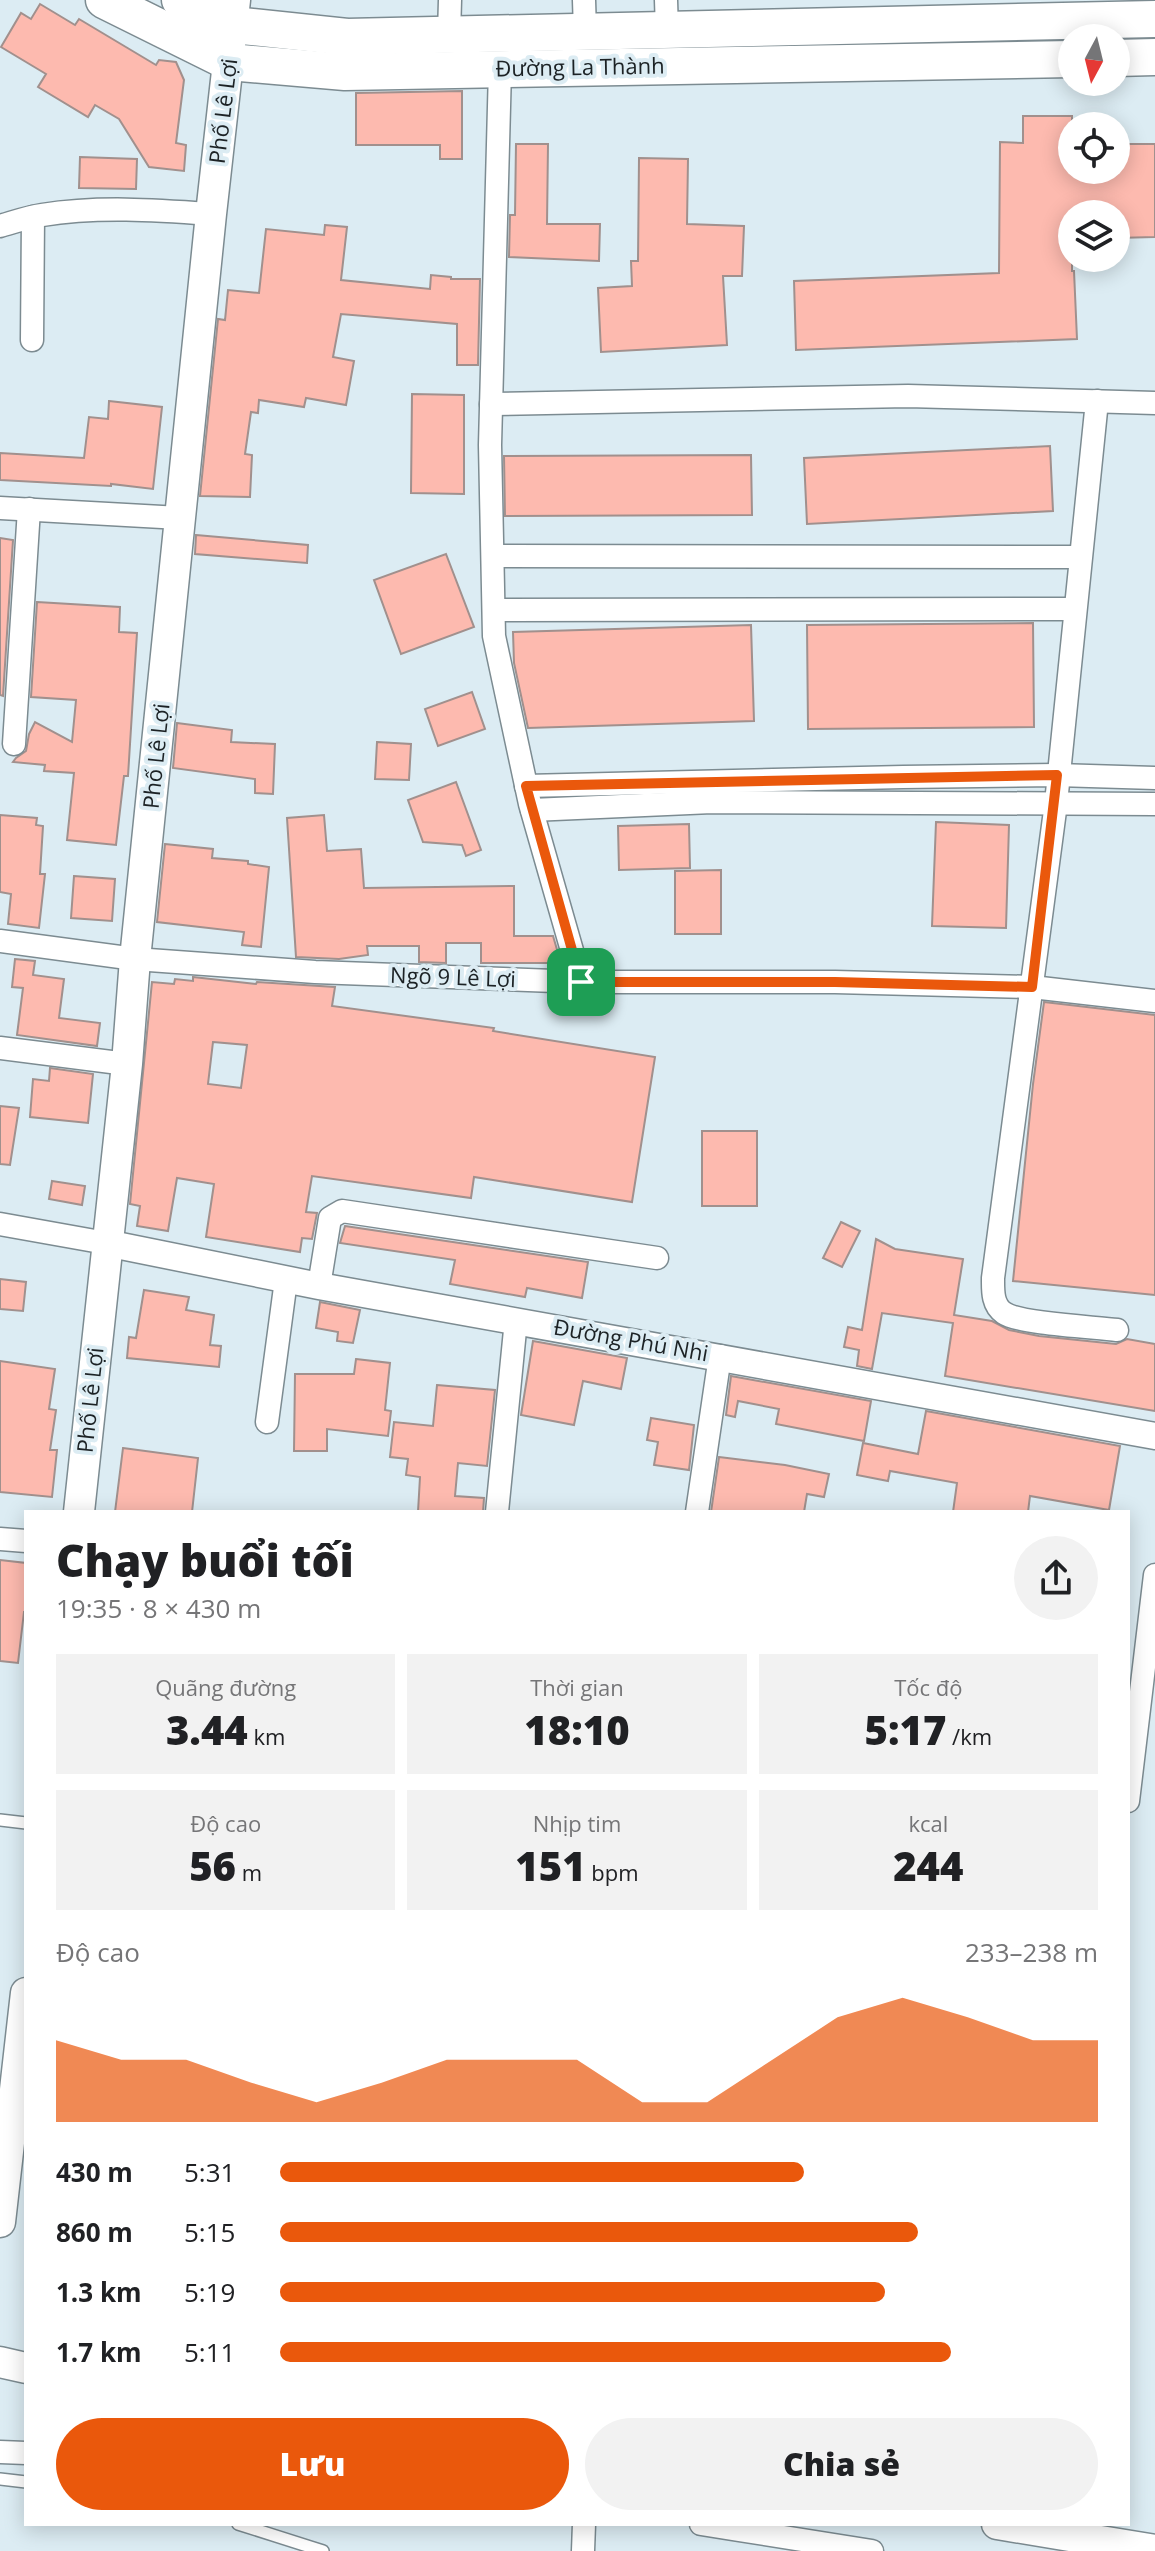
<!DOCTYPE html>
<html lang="vi">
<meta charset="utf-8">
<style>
:root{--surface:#fff;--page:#f2f2f2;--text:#202124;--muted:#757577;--accent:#ea580c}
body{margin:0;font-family:"Open Sans",sans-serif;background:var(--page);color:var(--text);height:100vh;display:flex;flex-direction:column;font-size:30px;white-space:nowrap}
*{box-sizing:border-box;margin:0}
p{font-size:26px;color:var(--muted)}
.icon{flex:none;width:44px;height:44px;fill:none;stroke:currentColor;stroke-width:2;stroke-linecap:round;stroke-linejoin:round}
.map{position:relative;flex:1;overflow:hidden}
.side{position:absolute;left:24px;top:1510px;width:1106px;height:1016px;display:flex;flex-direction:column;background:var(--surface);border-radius:0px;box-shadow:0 4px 20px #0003}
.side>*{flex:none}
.needle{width:52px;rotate:187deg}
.buttons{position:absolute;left:1058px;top:24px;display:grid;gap:16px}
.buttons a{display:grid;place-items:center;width:72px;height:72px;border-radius:50%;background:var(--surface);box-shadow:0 4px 20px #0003;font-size:40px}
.pin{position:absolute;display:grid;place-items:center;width:68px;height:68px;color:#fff;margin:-34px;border-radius:16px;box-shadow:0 4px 12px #0006}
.round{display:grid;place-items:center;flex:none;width:84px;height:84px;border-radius:42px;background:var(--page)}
.summary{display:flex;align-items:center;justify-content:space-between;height:136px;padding:0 32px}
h1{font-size:44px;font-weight:800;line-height:60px}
.figures{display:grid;grid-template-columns:repeat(3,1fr);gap:12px;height:136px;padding:8px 32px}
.figures div{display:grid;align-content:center;border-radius:0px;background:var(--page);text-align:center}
.figures b{font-size:40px;font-weight:800}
.figures small{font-size:22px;font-weight:400}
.figures p{font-size:22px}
.chart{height:224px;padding:16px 32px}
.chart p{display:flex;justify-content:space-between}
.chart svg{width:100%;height:144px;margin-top:8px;fill:var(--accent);opacity:.7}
.cta{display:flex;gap:16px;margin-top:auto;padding:16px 32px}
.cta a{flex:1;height:92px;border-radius:48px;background:var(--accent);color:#fff;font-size:32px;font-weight:800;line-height:92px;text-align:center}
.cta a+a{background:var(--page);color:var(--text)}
ul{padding:0 32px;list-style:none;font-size:26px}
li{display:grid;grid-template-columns:128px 96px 1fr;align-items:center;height:60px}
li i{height:20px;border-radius:10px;background:var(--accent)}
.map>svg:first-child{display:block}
</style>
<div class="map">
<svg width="1155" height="2551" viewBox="0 0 1155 2551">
<rect width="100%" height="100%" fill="#dcecf3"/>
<!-- building -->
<g fill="#fdbaaf" stroke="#a1908d" stroke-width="2" fill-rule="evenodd">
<path d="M40 4 75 25 79 19 156 65 159 60 176 62 184 80 176 143 186 145 184 171 149 167 119 119 95 105 88 117 38 87 46 74 1 47 21 13 31 19Z"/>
<path d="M462 91V159H440V145H356V93Z"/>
<path d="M1023 116H1072V170H1116V144H1155V237L1116 238V214H1072V271H1074L1077 339 796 350 794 281 999 273 1000 142 1023 143Z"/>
<path d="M516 144H548L547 224H600L599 261 509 257 510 215H515Z"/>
<path d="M80 157 137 159 136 189 79 188Z"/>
<path d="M639 158 688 159 687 224 744 226 742 276H723L727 345 601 352 598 288 632 286 631 261H638Z"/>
<path d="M325 225 347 227 341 280 430 289 431 275 451 277V279H480L478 365H457V324L341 314 333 357 354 361 346 405 306 398 304 407 259 400 258 413 251 412 245 454 252 455 250 497 200 496 218 319 225 320 228 290 259 293 266 229 324 235Z"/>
<path d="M412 394 464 395V494L411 493Z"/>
<path d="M109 401 162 407 153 489 111 484V486L0 480V453L84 458 89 417 108 419Z"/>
<path d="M1050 446 1053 511 807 524 804 458Z"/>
<path d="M751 455 752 515 505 516 504 456Z"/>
<path d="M196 535 308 545 307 563 195 554Z"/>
<path d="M0 538 13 540 3 696 0 695Z"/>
<path d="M446 554 474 627 401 654 374 580Z"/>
<path d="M37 602 120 607 119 632 137 633 128 776H124L116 845 67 840 74 773 44 771 45 765 13 762 16 758 26 751 29 734 35 722 72 742 76 700 31 697Z"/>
<path d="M1033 623 1034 727 808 729 807 625Z"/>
<path d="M751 625 754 721 528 728 514 663 513 632Z"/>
<path d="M472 692 485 729 438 746 425 709Z"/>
<path d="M177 723 232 730 231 742 275 744 273 794 255 793V779L173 768Z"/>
<path d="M377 742 411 744 409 780 375 779Z"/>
<path d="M456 782 481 850 466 856 462 845 423 842 408 800Z"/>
<path d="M0 815 37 818 36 825 43 826 40 874H45L39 928 8 924 11 894 0 892Z"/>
<path d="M324 815 327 851 361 849 364 888 514 886V936H553L558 953V963H481V943H446V963L419 962V946H367L368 955 339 959 296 957 287 818Z"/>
<path d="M936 822 1009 825 1006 928 932 926Z"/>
<path d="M689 824 690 868 619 870 618 826Z"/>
<path d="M165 844 213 849 212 858 248 861V864L269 867 261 947 242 945 244 932 157 922Z"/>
<path d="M721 870V934H675V871Z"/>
<path d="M74 876 115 879 112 921 71 918Z"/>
<path d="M15 959 35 961 33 975 64 979 59 1018 100 1023 97 1046 17 1035 23 988 12 987Z"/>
<path d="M193 977 256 984 257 982 335 987 332 1006 494 1028 493 1031 655 1057 632 1202 474 1177 471 1198 312 1176 306 1212 317 1213 312 1239 302 1238 300 1252 206 1237 214 1184 177 1178 168 1231 137 1226 140 1206 130 1204 152 982 174 984 175 979 193 981ZM213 1042 247 1045 241 1088 208 1084Z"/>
<path d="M1044 1002 1155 1015V1295L1013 1281 1033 1084Z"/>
<path d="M50 1068 93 1074 88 1123 30 1117 33 1079 49 1081Z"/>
<path d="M0 1106 19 1108 10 1165 0 1164Z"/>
<rect x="702" y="1131" width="55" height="75"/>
<path d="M52 1181 85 1186 82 1205 49 1199Z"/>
<path d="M841 1222 860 1231 842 1267 823 1258Z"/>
<path d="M345 1226 588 1262 582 1298 527 1288 525 1297 450 1284 455 1260 340 1243Z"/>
<path d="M876 1239 895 1249 963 1259 954 1315 992 1321 1009 1330 1039 1336 1116 1344 1127 1339 1155 1344V1411L945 1376 953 1323 882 1313 872 1369 857 1366 859 1350 844 1347 848 1327 862 1330Z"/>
<path d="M0 1279 26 1282 23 1311 0 1309Z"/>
<path d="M144 1290 189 1297 186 1310 214 1315 210 1345 221 1346 219 1367 127 1358 129 1337 136 1338Z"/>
<path d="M320 1302 360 1310 353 1343 337 1341 338 1332 316 1328Z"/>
<path d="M533 1341 627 1358 621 1389 583 1381 574 1425 521 1415Z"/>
<path d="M356 1359 390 1363 385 1410 391 1411 388 1436 327 1429V1451H294L295 1374H354Z"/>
<path d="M0 1361 55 1369 49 1409 56 1410 50 1450H57L52 1497 0 1492Z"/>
<path d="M731 1376 871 1401 864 1441 776 1424 779 1409 738 1401 735 1417 726 1415Z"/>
<path d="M437 1385 495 1390 487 1466 458 1463 455 1496 484 1498 483 1512H418L420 1477 406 1475 408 1459 390 1457 394 1422 433 1426Z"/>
<path d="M926 1411 1120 1446 1109 1510 1030 1496 1028 1512H953L957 1483 890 1471 888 1481 857 1475 863 1443 918 1454Z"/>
<path d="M651 1418 694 1425 689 1470 654 1465 658 1442 647 1440Z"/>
<path d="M123 1448 198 1458 192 1512H115Z"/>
<path d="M719 1457 785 1465 829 1474 824 1497 807 1494 804 1512H711Z"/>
<path d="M0 1560 26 1563V1612H24L18 1663 0 1661Z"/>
</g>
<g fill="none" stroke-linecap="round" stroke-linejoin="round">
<defs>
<g id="service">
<path d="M0 1820 26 1823"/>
<path d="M0 2479 26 2482"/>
<path d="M238 2524 323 2551"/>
</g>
<g id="minor">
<path d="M584 0 585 32"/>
<path d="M666 0 667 31"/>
<path d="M449 35 450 0"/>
<path d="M500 69 490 445 494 636 530 804 581 982"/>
<path d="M0 226C14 222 28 217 42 215 98 206 155 210 211 214"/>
<path d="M32 340 33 217"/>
<path d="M1097 401 1056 803 993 1278C993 1290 992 1305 1004 1313 1020 1324 1094 1327 1117 1330"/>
<path d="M491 404 908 396 1155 403"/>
<path d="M0 508 180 518"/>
<path d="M493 556 1080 557"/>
<path d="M494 610 1075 609"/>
<path d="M14 744 29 509"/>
<path d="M526 786 903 777 1057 775 1155 778"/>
<path d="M532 810 712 802 1155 804"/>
<path d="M0 941 135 959 315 972 581 982H835L1032 987 1155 1001"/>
<path d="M0 1048 127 1064"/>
<path d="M0 1224 106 1243"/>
<path d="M319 1286 330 1218 342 1211 657 1258"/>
<path d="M267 1422 286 1280"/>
<path d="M497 1512 516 1320"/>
<path d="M697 1512 720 1356"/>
<path d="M0 1539 26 1541"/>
<path d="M1128 1801 1155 1575"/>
<path d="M0 2452 26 2453"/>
<path d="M701 2524 872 2551"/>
<path d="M583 2551 584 2524"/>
</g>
<path id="tertiary" d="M106 1243 319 1286 1155 1436"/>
<g id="secondary">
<path d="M79 1512 127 1064 135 959 211 214 235 0"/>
<path d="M0 2222 26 1993"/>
<path d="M0 2362 26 2368"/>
<path d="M997 2524 1155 2550"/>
</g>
<g id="trunk">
<path d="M104 0 229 62 345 72 1072 59"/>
<path d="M180 0 233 25 347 37 1155 19"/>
<path d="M1116 58 1155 57"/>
</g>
</defs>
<!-- service casing -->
<use href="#service" stroke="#7c8b91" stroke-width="14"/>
<!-- minor casing -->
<use href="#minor" stroke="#7c8b91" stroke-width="25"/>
<!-- tertiary casing -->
<use href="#tertiary" stroke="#7c8b91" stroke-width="29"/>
<!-- secondary casing -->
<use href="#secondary" stroke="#7c8b91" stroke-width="33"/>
<!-- trunk casing -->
<use href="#trunk" stroke="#7c8b91" stroke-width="39"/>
<!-- service -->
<use href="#service" stroke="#fff" stroke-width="11"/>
<!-- minor -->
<use href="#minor" stroke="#fff" stroke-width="22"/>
<!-- tertiary -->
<use href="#tertiary" stroke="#fff" stroke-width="26"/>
<!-- secondary -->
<use href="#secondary" stroke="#fff" stroke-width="30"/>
<!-- trunk -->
<use href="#trunk" stroke="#fff" stroke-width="36"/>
</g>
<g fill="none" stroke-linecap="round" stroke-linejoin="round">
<defs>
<path id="route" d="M1057 775 1032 987 835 982H581L526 786Z"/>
</defs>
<!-- route casing -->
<use href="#route" stroke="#fff" stroke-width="16"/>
<!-- route -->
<use href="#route" stroke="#ea580c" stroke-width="10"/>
</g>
<g text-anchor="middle" stroke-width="8" stroke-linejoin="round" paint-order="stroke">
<!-- street labels -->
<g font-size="22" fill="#1c2225" stroke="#dcecf3">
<text transform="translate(580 67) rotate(-1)" y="8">Đường La Thành</text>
<text transform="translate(223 111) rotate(-83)" y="8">Phố Lê Lợi</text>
<text transform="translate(156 756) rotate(-84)" y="8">Phố Lê Lợi</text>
<text transform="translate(453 977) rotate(2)" y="8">Ngõ 9 Lê Lợi</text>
<text transform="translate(631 1340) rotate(10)" y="8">Đường Phú Nhi</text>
<text transform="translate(90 1400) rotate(-84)" y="8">Phố Lê Lợi</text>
</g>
</g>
</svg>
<div class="buttons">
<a><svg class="needle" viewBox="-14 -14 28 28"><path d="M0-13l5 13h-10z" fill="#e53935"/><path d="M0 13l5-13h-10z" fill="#757577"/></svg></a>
<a><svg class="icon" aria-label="locate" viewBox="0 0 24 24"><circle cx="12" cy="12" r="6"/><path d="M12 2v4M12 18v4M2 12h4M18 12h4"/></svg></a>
<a><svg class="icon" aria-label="layers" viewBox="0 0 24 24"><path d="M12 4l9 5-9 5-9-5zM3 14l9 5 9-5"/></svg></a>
</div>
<div class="pin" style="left:581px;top:982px;background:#1e9e55"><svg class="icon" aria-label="arrive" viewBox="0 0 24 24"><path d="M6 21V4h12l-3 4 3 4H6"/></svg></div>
<section class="side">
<div class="summary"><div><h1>Chạy buổi tối</h1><p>19:35 · 8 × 430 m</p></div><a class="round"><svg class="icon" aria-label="share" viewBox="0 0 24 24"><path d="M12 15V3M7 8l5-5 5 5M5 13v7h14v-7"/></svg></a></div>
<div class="figures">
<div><p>Quãng đường</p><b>3.44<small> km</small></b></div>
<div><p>Thời gian</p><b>18:10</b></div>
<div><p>Tốc độ</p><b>5:17<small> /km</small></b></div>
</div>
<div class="figures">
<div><p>Độ cao</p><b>56<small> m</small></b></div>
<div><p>Nhịp tim</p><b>151<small> bpm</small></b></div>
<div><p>kcal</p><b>244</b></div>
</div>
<div class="chart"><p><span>Độ cao</span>233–238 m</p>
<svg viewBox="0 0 160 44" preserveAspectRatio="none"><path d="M0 44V19L10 25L20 25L30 32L40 38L50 32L60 25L70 25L80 25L90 38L100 38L110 25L120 12L130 6L140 12L150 19L160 19V44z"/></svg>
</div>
<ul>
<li><b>430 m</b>5:31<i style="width:64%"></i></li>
<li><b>860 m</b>5:15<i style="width:78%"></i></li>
<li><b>1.3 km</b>5:19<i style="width:74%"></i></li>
<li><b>1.7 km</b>5:11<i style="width:82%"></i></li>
</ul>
<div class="cta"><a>Lưu</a><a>Chia sẻ</a></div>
</section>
</div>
